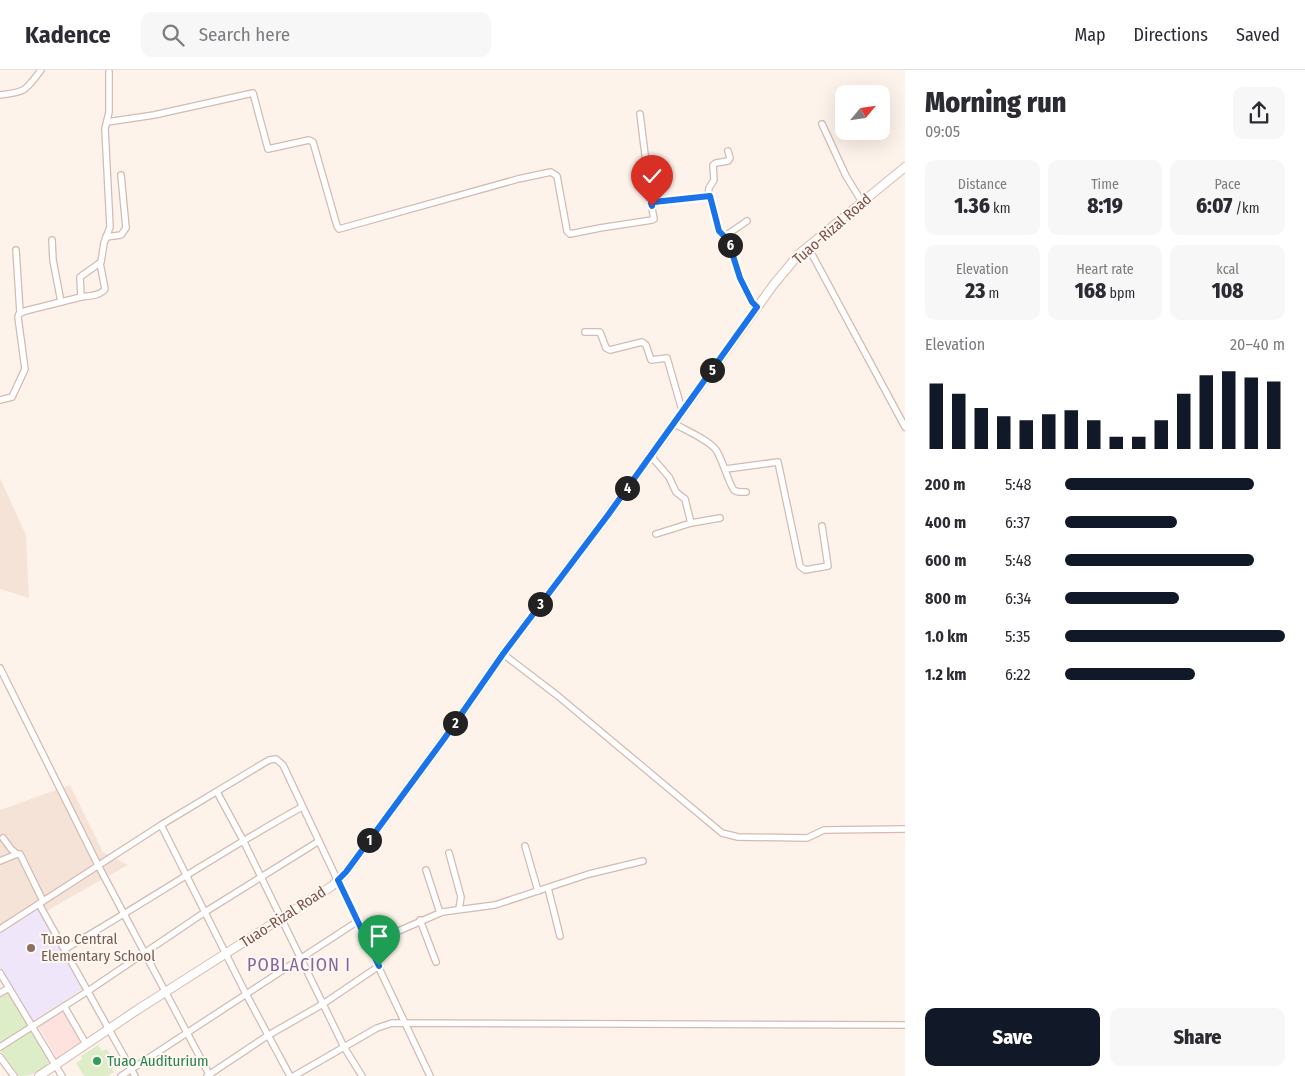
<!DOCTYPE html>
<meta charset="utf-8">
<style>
:root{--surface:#fff;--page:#f7f7f7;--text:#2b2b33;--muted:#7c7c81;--line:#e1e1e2;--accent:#111827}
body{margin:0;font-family:"Fira Sans Condensed",sans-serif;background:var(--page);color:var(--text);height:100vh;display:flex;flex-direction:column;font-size:19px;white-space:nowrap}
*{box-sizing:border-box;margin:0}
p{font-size:16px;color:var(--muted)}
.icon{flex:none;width:28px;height:28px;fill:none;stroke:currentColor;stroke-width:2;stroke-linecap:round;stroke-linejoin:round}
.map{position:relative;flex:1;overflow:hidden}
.details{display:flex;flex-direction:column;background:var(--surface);width:400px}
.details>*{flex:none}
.needle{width:32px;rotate:61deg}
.controls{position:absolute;left:835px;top:15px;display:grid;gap:10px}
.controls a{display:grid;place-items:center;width:55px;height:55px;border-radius:10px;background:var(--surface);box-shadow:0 5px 20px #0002;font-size:25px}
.pin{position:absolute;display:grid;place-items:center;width:42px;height:42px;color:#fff;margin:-51px -21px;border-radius:50% 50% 50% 0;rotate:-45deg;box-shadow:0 0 5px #0007}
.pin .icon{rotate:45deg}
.km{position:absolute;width:25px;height:25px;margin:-12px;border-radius:50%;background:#222;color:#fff;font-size:14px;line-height:25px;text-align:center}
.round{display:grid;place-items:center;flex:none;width:52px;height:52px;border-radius:10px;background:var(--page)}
.overview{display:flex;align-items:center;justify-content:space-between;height:85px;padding:0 20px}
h1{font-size:28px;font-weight:800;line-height:38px}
.metrics{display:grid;grid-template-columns:repeat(3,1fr);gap:8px;height:85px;padding:5px 20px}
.metrics div{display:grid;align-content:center;border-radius:10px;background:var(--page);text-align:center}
.metrics b{font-size:21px;font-weight:800}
.metrics small{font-size:14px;font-weight:400}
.metrics p{font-size:14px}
.chart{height:140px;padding:10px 20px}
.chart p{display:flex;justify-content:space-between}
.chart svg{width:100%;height:90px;margin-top:5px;stroke:var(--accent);stroke-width:6}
.action{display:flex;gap:10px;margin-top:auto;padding:10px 20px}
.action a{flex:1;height:58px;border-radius:10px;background:var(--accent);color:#fff;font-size:20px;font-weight:800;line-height:58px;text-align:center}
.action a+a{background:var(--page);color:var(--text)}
ul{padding:0 20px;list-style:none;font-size:16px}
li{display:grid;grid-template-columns:80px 60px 1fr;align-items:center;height:38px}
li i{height:12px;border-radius:6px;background:var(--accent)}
header{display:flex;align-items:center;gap:30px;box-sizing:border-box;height:70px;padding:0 25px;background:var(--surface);border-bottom:1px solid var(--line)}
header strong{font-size:24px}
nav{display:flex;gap:28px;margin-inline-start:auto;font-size:18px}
.search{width:350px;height:45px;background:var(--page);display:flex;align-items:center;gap:12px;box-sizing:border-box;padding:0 18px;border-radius:10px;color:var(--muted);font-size:19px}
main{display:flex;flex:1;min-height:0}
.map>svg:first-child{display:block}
</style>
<header>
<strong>Kadence</strong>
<div class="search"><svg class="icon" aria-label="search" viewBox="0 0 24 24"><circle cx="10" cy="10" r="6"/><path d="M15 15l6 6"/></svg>Search here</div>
<nav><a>Map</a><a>Directions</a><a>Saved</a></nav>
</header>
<main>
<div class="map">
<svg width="905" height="1006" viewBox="0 0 905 1006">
<rect width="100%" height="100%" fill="#fef3ea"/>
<!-- residential -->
<g fill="#f6e3d8">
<path d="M0 408 26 465 29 528 0 519Z"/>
<path d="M70 715 103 782 128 795 0 867V740Z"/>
</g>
<!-- commercial -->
<path fill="#fee2de" d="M63 939 81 969 80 973 57 988 39 958V955Z"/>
<!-- education -->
<path fill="#efe6fa" d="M39 836 84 918 33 951 0 896V861Z"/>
<!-- green -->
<g fill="#ddedc7">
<path d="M8 921 29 954 0 975V926Z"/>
<path d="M31 959 49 991C44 1003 30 1006 19 1006L0 980Z"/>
<path d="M98 975 102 981 107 979 117 996 112 999 114 1002 108 1006H84L76 993 82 989 81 986Z"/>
</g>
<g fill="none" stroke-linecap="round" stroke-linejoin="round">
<defs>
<g id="street">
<path d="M0 25C26 22 25 21 41 0"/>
<path d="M640 44 651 133"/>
<path d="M107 52 154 45 253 23 268 79 309 70 313 72 337 156 339 159 518 109 551 102 557 106 567 161 570 164 600 158 652 150 654 149 651 133 694 128 708 125 711 128 719 161 728 170 740 208 748 225 757 237"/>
<path d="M822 54 846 106 862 132"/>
<path d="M708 125 709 118 714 110 713 95 716 93 728 91 730 88 728 81"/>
<path d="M725 166 747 151"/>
<path d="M106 167 121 165 126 158 121 105"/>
<path d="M52 170 53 190 61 232"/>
<path d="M808 177 905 357"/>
<path d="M16 180 20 242"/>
<path d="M81 227C89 226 100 226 105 219L100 193"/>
<path d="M585 262H600L606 278 610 280 642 272 646 275 651 290 667 288 682 340"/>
<path d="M0 330 12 327 25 299 18 247 19 244 25 241 81 227 80 207 101 192 104 173 110 157 105 59 109 42V2"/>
<path d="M673 353C685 360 709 370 716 380 722 388 730 417 734 420 738 423 742 422 746 422"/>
<path d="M650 385 669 407 676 422 685 429 691 453"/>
<path d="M726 399 778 392 800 496 805 500 828 496 822 456"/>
<path d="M656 464 691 453 720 448"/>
<path d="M503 584 558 626 722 763 738 767 807 768 824 760 905 759"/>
<path d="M0 598 98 795 210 1006"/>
<path d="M217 722 243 770 344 977 362 1006"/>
<path d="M161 755 246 924 290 1006"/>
<path d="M3 768 11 779 17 784"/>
<path d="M525 776 538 821"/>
<path d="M449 783 461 827 459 839"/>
<path d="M0 791 17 784H20L43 831"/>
<path d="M426 800 440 843"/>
<path d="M548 818 560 866"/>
<path d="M39 834 135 1006"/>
<path d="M420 850 436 892"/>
<path d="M0 859 161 755 269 690 276 689 283 695 430 1006"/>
<path d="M369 874 442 842 495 835 589 804 643 791"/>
<path d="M65 879C145 833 222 781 302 737"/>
<path d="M0 903 62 1006"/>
<path d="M0 923 9 918"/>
<path d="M64 936 86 974"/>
<path d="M0 977 88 921 205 842 319 771"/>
<path d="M0 987 14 1006"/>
<path d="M121 1006 358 851"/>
<path d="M207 1006 267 966 323 934 379 896"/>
<path d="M294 1006 377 958 392 953 905 955"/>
</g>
<path id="secondary" d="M39 1006 137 940 332 816 346 802 444 669 503 584 608 445 774 214 800 183 905 97"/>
</defs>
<!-- street casing -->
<use href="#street" stroke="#d4bab1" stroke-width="8"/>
<!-- secondary casing -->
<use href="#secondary" stroke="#d9bbb1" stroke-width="10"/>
<!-- street -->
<use href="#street" stroke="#fff" stroke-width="5.5"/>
<!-- secondary -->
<use href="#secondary" stroke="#fff" stroke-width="8"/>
</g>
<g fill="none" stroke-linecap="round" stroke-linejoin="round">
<defs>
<path id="route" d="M379 896 338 810 346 802 444 669 503 584 608 445 757 237 752 232 740 208 728 170 719 161 710 126 654 132 651 133 652 136"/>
</defs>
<!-- route casing -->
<use href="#route" stroke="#fff" stroke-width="10"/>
<!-- route -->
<use href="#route" stroke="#1a73e8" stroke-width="6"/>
</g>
<!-- markers -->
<circle fill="#8d6e63" stroke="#fff7f2" stroke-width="2" cx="31" cy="878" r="5"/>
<circle fill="#2e9e5b" stroke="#fff7f2" stroke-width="2" cx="97" cy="991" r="5"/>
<g text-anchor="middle" stroke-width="4" stroke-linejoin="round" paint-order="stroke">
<!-- street labels -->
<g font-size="15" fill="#7b534b" stroke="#fff7f2">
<text transform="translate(832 159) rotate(-41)" y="5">Tuao-Rizal Road</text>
<text transform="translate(283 847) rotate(-33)" y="5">Tuao-Rizal Road</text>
</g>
<!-- education labels -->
<g font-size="15" fill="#785e54" stroke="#fff7f2" text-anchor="start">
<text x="41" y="874">Tuao Central<tspan x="41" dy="17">Elementary School</tspan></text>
</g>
<!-- leisure labels -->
<g font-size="15" fill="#27864d" stroke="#fff7f2" text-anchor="start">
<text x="107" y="996">Tuao Auditurium</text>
</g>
<!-- quarter labels -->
<g font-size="18" letter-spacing="1" fill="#81689d" stroke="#fff7f2">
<text x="299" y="901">POBLACION I</text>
</g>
</g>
</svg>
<div class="controls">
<a><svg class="needle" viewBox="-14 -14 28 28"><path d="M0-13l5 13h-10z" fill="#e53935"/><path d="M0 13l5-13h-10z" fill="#7c7c81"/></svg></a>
</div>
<div class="pin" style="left:379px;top:896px;background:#1e9e55"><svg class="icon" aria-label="arrive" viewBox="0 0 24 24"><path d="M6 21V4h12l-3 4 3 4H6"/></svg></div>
<div class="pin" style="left:652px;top:136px;background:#d93025"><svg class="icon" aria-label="check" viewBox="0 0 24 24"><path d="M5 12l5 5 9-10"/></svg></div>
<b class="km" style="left:369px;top:770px">1</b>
<b class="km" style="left:455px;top:653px">2</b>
<b class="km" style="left:540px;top:534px">3</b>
<b class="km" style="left:627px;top:418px">4</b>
<b class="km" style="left:712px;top:300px">5</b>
<b class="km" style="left:730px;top:175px">6</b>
</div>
<section class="details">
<div class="overview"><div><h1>Morning run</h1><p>09:05</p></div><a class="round"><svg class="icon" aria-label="share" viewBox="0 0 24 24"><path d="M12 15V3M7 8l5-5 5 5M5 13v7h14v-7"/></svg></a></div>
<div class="metrics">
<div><p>Distance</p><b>1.36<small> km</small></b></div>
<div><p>Time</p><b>8:19</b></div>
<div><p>Pace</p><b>6:07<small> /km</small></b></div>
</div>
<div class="metrics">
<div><p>Elevation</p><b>23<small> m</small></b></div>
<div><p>Heart rate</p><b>168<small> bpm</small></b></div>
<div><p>kcal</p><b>108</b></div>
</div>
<div class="chart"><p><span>Elevation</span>20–40 m</p>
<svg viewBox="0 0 160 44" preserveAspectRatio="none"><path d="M5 44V12M15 44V17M25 44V24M35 44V28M45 44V30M55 44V27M65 44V25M75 44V30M85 44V38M95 44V38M105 44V30M115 44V17M125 44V8M135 44V6M145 44V9M155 44V11"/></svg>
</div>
<ul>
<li><b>200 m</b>5:48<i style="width:86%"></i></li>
<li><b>400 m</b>6:37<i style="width:51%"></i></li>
<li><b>600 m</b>5:48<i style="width:86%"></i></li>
<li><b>800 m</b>6:34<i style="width:52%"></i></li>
<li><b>1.0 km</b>5:35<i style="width:100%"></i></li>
<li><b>1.2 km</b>6:22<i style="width:59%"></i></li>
</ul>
<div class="action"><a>Save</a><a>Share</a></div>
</section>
</main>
